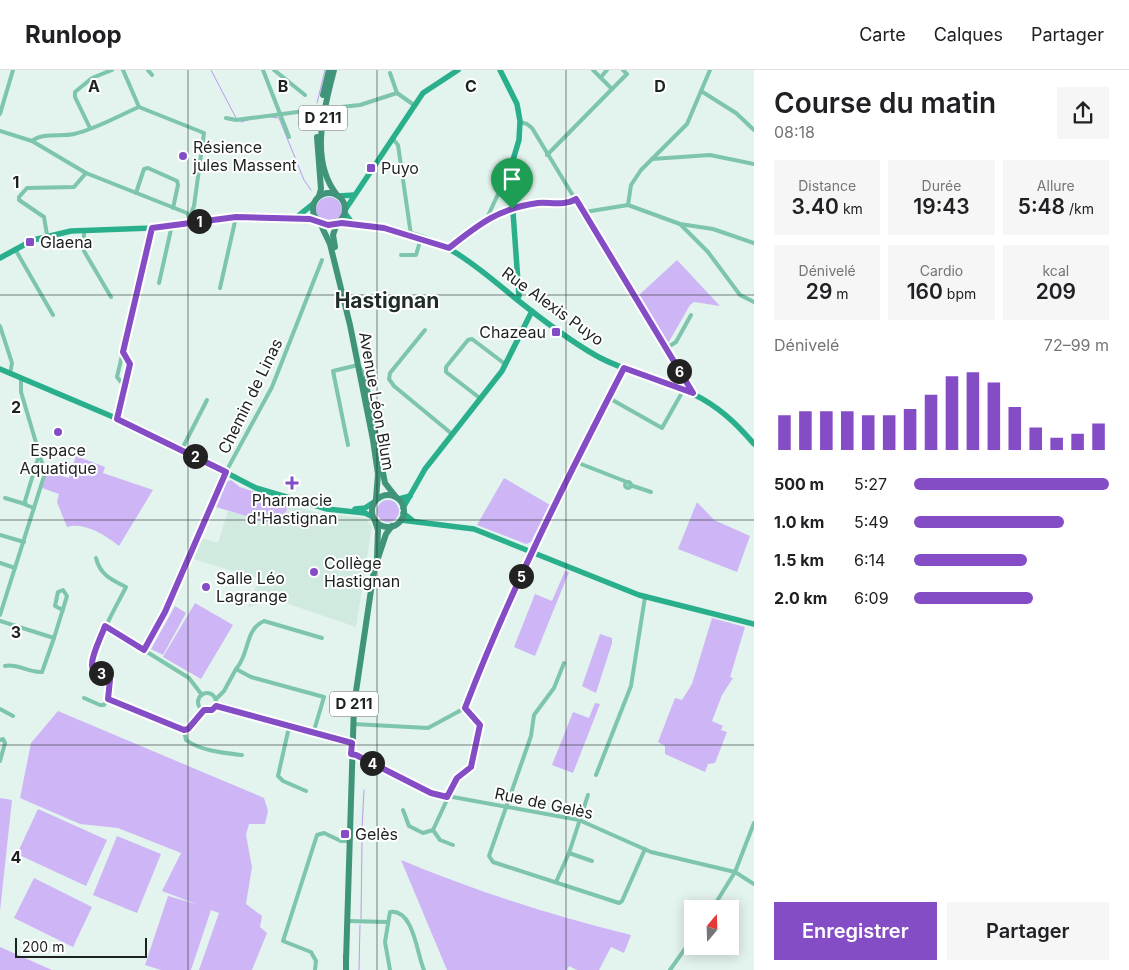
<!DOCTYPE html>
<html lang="fr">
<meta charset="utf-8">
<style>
:root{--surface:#fff;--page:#f6f6f6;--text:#202124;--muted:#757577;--line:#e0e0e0;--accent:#844dc5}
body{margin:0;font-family:Inter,sans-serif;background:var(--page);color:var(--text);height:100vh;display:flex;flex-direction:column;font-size:19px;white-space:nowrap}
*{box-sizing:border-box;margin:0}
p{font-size:16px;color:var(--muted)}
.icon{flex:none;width:28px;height:28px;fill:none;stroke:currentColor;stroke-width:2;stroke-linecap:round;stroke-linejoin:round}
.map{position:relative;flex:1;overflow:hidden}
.sheet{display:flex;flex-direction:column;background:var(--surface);width:375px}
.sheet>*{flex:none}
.needle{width:32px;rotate:19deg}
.fabs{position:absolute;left:684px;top:830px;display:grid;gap:10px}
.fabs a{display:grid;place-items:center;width:55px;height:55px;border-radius:0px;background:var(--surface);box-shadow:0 2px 12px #0003;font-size:25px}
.scale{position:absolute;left:15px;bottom:12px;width:132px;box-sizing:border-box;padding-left:5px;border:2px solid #1c221f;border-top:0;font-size:14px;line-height:18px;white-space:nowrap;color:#1c221f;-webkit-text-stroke:4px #fff;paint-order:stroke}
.pin{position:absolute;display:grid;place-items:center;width:42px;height:42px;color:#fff;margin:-51px -21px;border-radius:50% 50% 50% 0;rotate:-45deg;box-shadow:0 0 5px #0007}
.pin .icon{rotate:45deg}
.km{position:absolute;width:25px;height:25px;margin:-12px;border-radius:50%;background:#222;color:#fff;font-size:14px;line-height:25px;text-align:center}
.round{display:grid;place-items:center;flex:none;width:52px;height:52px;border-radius:0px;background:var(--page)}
.summary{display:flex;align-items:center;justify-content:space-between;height:85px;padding:0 20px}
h1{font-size:28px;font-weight:600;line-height:38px}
.stats{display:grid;grid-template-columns:repeat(3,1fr);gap:8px;height:85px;padding:5px 20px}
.stats div{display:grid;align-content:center;border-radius:0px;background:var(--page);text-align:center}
.stats b{font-size:21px;font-weight:600}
.stats small{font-size:14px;font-weight:400}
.stats p{font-size:14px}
.chart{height:140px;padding:10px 20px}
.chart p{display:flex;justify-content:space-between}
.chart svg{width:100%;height:90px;margin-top:5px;stroke:var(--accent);stroke-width:6}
.cta{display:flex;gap:10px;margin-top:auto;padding:10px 20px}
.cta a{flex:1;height:58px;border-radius:0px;background:var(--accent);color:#fff;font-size:20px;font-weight:600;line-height:58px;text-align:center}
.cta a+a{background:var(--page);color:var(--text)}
ul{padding:0 20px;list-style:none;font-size:16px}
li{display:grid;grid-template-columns:80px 60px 1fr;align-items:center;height:38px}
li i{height:12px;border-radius:6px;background:var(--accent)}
header{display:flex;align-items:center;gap:30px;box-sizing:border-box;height:70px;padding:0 25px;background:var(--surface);border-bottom:1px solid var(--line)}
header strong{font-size:24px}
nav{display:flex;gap:28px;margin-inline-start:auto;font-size:18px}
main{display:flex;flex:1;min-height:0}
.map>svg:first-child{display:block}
</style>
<header>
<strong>Runloop</strong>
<nav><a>Carte</a><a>Calques</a><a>Partager</a></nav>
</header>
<main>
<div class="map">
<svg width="754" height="900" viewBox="0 0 754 900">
<rect width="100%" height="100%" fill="#e3f3ed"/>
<!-- built -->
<path fill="#d1eae0" d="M289 434 319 443 365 448 372 456 356 557 274 529 248 537 259 509 193 489 202 468 218 473 228 441 280 456Z"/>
<!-- green -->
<g fill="#ceb6f6">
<circle cx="329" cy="140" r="13"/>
<path d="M677 190 720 236 694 232 690 235 667 275 637 227Z"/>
<path d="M76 386 105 397 103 403 153 420 119 476C107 466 84 451 67 457L57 432 59 424 42 418 47 402 69 408Z"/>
<path d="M504 408 550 435 531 472 526 474 477 455Z"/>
<path d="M231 410 240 417 289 434 280 456 216 437 226 412Z"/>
<circle cx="388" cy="441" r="11"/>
<path d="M697 432 714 450 750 466 737 502 678 479Z"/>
<path d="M565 501 569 502 535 586 514 577 535 524 552 531Z"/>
<path d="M195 533 233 555 201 609 163 587Z"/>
<path d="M175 536 186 543 163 585 151 579Z"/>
<path d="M712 548 745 557 730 607 733 608 722 625 712 651 723 656 721 660 727 662 715 693 708 694 705 702 665 684V676L658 672 675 628 682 630 692 614Z"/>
<path d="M600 564 612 568V573L596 623 582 616Z"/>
<path d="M595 633 600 634 573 703 552 695 573 642 589 648Z"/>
<path d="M58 641 264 728 268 741 265 754H249L246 765 252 797 246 834 262 846 260 857 267 863 252 900H199L219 843 211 840 191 900H161L145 895 168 826 196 834 162 821 181 783 118 758 80 754 20 728 31 673Z"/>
<path d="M0 728 12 730 0 841Z"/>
<path d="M38 739 107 770 86 816 17 784Z"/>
<path d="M117 766 161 784 137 843 93 825Z"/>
<path d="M401 790C476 821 552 846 631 865L624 883 611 877 599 900H577L569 896 567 900H447Z"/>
<path d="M34 808 92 837 73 877 14 848Z"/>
<path d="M0 877 52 900H0Z"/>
</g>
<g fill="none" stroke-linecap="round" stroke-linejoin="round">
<!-- stream -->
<g stroke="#bb9aed" stroke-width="1">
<path d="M211 0 236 48"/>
<path d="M317 33 325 0"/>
<path d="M271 47 279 48 304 110 311 120"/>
<path d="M241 52 248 50"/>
<path d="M362 759 364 720"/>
<path d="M361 849 362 772"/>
<path d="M359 900 360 855"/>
</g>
<!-- street -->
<g stroke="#7dc5ac" stroke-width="4">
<path d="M123 0 139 37"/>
<path d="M148 0 152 5"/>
<path d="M263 0 289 67"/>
<path d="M274 0 305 25"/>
<path d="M390 3 397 23 414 35"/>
<path d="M601 7 607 0"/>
<path d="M612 19 627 4 623 0"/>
<path d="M701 21 736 43 754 60"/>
<path d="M139 37 204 63 194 136 190 146"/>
<path d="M341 37 360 35 397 23"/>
<path d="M0 44 13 0"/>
<path d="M226 48 236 50 320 39"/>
<path d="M520 52 527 54 532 58 692 322"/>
<path d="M90 58 75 27V22L92 8 112 0"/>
<path d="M0 61 32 71 86 103 187 143 191 152"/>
<path d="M392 68 398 75 411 165"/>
<path d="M32 71C43 62 61 67 74 64 96 59 118 46 139 37"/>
<path d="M547 85 612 19 593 0"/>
<path d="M652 89 710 85 754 94"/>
<path d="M136 123 144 99 148 98 177 111 178 115 173 138"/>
<path d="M628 135 631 115 641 100 687 54 710 0"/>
<path d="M585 142 628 135 680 154 713 159 754 173"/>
<path d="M487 148C497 145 507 140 517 137 534 132 562 137 576 129"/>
<path d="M680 154 708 182 740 225 754 232"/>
<path d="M84 161V181L111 227"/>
<path d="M47 165 44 147 19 130V127L27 118 74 117 86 103"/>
<path d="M449 178 487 148 505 109 510 108"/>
<path d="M15 179 53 245"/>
<path d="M401 185H416L421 168"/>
<path d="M159 213 172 155"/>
<path d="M220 218 236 147"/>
<path d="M0 256 12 293 10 304"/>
<path d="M425 260 390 303 389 309 394 316 452 364"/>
<path d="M665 279 676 272 691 245"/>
<path d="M123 282 130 294 125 317"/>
<path d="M609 328 662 358 684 319"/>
<path d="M481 329 446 302V297L468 270 472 269 505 294"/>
<path d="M117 349 125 317 117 307 152 158"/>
<path d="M348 375 333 301 358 295 364 304"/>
<path d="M182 379 207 330"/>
<path d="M576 392 627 412"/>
<circle cx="628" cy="415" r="3"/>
<path d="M630 415 651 422"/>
<path d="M5 428 25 434"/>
<path d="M34 438 26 435 25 431 39 385"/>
<path d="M0 465 24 472"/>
<path d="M96 488C100 505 112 510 126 517 119 531 89 584 92 596 94 603 106 603 110 610L108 629 184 660"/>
<path d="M0 493 15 498"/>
<path d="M0 545 45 403 21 322V308"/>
<path d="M0 551 54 568 42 602C29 603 17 593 5 596"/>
<path d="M105 556 189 608 202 625"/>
<path d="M54 568 67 526 63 520 58 522 55 536 63 540"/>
<path d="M144 580 165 542 223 407 272 317 322 190"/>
<path d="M564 593 554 618 534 645 531 666 489 786 493 792 619 833 622 831 645 779"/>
<path d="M236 599C250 584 244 560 264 551L322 568"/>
<circle cx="207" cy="632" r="9"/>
<path d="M84 628 100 635H104L108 629"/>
<path d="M216 629 224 621 236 599 251 607 324 627 313 664"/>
<path d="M216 636 352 673"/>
<path d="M0 639 13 646"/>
<path d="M204 640 188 659 184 660 186 670C201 681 224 683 242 685"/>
<path d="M353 654 428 658 465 638C510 521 566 410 624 298"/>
<path d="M289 657 278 706 283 711 306 721"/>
<path d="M0 670 3 669 5 673 0 691"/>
<path d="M351 684 356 685 431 723 579 750 651 782 735 802 754 814"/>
<path d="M596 705 631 616 645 527"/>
<path d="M403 740 409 756 423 763 433 760 457 708 471 697 480 655 465 638"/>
<path d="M433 760 440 770 453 775"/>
<path d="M569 783 592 791"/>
<path d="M556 812 569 783 588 725"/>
<path d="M712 839 735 802 754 753"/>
<path d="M348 851 387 852"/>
<path d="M315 900 316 891 311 882 283 871 317 765 324 763 341 771H349"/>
<path d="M390 900 385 872 390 842C414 839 417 885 424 900"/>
<path d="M670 900 692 869"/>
</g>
<!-- secondary -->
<g stroke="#29af8c" stroke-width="5.5">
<path d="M500 0 517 34 520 51 519 70 510 100 519 226 517 229"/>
<path d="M339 126 354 125"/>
<path d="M345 140 423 23 458 0"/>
<path d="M345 143 353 154"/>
<path d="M297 147 313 134"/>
<path d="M338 153C371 153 423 163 451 180 474 193 494 211 515 228 540 248 567 269 595 285 626 303 662 308 693 324 718 336 736 353 754 374"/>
<path d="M0 188 33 170 71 161 152 158 236 147 295 148 318 151"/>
<path d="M0 299 144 360 256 418 327 439 365 443 373 447"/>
<path d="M399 429 410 426"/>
<path d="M403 438 425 399 502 301 532 241"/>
<path d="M355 439 365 438 374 432"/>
<path d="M403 443 413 451"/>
<path d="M401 450 474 459 639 525 754 554"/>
</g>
<!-- primary -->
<g stroke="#3f947a" stroke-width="6">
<path d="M334 0C324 39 309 90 337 125"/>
<path d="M323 25 329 0"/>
<path d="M317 67 321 119 319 126"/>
<circle cx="329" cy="139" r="16"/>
<path d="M320 153 330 174 350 255 373 370 378 404 376 429"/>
<path d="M335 177 333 165 337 153"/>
<path d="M365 309 385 413 396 427"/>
<circle cx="388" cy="441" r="16"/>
<path d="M375 451 378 460 377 488"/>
<path d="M346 886V900"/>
<path d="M346 891 354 635 374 500 386 464 392 456"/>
</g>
</g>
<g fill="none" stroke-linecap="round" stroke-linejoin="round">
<defs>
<path id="route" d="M576 129 693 323 624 298C566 410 510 521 465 638L480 655 471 697 457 708 447 727 431 723 356 685 351 684 352 673 216 636 212 640H204L188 659 184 660 108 629 110 610C106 603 97 604 93 599 88 592 102 565 105 556L144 580 165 542 226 402 117 349 130 294 123 282 152 158 236 147 310 149 328 155 342 153 384 158 449 178C478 155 499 138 538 133 550 132 565 136 576 129Z"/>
</defs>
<!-- route casing -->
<use href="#route" stroke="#fff" stroke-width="10"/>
<!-- route -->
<use href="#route" stroke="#844dc5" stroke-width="6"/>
</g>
<!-- grid -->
<path fill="none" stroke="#1c221f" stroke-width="1" stroke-opacity="0.55" d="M188 0V900M377 0V900M566 0V900M0 225H754M0 450H754M0 675H754"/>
<!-- markers -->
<g fill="#844dc5" stroke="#fff" stroke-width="2">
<circle cx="183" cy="86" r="5"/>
<rect x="366" y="93" width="10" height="10" rx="2.5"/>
<rect x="25" y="167" width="10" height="10" rx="2.5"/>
<rect x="551" y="257" width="10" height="10" rx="2.5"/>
<circle cx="58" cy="362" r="5"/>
<path d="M289.5 405.5h5v5h5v5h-5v5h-5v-5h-5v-5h5z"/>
<circle cx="314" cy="502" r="5"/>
<circle cx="206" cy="517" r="5"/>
<rect x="340" y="759" width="10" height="10" rx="2.5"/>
</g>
<g text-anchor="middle" stroke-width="4" stroke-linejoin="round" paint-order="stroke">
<!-- shield labels -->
<g fill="#fff" stroke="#606462" stroke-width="1">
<rect x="299" y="35.5" width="48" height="25" rx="4"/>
<rect x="330" y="621.5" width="48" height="25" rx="4"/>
</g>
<g font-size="15" font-weight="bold" fill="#1c221f">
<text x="323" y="53">D 211</text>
<text x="354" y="639">D 211</text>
</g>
<!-- poi labels -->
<g font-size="16" fill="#1c221f" stroke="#fff" text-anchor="start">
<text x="193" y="83">Résience<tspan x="193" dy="18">jules Massent</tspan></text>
<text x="381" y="104">Puyo</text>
<text x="40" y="178">Glaena</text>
<text x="546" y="268" text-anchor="end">Chazeau</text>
<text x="58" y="386" text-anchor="middle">Espace<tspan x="58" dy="18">Aquatique</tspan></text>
<text x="292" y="436" text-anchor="middle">Pharmacie<tspan x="292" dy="18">d'Hastignan</tspan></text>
<text x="324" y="499">Collège<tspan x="324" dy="18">Hastignan</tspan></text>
<text x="216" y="514">Salle Léo<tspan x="216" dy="18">Lagrange</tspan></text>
<text x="355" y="770">Gelès</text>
</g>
<!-- street labels -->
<g font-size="16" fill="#1c221f" stroke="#fff">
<text transform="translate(553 236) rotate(36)" y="6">Rue Alexis Puyo</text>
<text transform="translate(250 326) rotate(-64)" y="6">Chemin de Linas</text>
<text transform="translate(377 331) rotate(80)" y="6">Avenue Léon Blum</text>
<text transform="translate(544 733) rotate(12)" y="6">Rue de Gelès</text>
</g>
<!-- district labels -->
<g font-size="21" font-weight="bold" fill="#202d28" stroke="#fff">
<text x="387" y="238">Hastignan</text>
</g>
</g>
<g font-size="16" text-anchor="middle" font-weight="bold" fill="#1c221f" stroke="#fff" stroke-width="4" stroke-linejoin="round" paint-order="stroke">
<text x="94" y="22">A</text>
<text x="283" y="22">B</text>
<text x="471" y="22">C</text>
<text x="660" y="22">D</text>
<text x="16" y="118">1</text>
<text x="16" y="343">2</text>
<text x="16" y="568">3</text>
<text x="16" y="793">4</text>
</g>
</svg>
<div class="fabs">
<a><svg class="needle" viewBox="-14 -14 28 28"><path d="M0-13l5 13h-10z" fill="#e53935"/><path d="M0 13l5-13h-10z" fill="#757577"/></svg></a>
</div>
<div class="scale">200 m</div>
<div class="pin" style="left:512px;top:139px;background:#1e9e55"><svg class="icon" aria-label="arrive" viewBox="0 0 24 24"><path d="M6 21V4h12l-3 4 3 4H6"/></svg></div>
<b class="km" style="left:199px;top:151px">1</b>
<b class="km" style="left:195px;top:386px">2</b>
<b class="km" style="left:101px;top:603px">3</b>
<b class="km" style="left:372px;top:693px">4</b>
<b class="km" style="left:521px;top:506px">5</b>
<b class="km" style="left:679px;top:301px">6</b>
</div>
<section class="sheet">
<div class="summary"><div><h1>Course du matin</h1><p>08:18</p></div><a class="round"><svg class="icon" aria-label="share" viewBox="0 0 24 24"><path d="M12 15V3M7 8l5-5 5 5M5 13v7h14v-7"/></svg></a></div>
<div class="stats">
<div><p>Distance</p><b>3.40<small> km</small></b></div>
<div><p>Durée</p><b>19:43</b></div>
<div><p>Allure</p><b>5:48<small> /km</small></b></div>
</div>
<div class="stats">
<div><p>Dénivelé</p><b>29<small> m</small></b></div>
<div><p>Cardio</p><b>160<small> bpm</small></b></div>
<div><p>kcal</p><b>209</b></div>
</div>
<div class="chart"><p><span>Dénivelé</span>72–99 m</p>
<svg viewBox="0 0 160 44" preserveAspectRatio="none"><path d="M5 44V27M15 44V25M25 44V25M35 44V25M45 44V27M55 44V27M65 44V24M75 44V17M85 44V8M95 44V6M105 44V11M115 44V23M125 44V33M135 44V38M145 44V36M155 44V31"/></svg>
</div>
<ul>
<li><b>500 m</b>5:27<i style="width:100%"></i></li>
<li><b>1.0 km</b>5:49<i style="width:77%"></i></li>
<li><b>1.5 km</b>6:14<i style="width:58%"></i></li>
<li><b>2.0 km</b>6:09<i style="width:61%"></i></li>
</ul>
<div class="cta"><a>Enregistrer</a><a>Partager</a></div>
</section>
</main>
